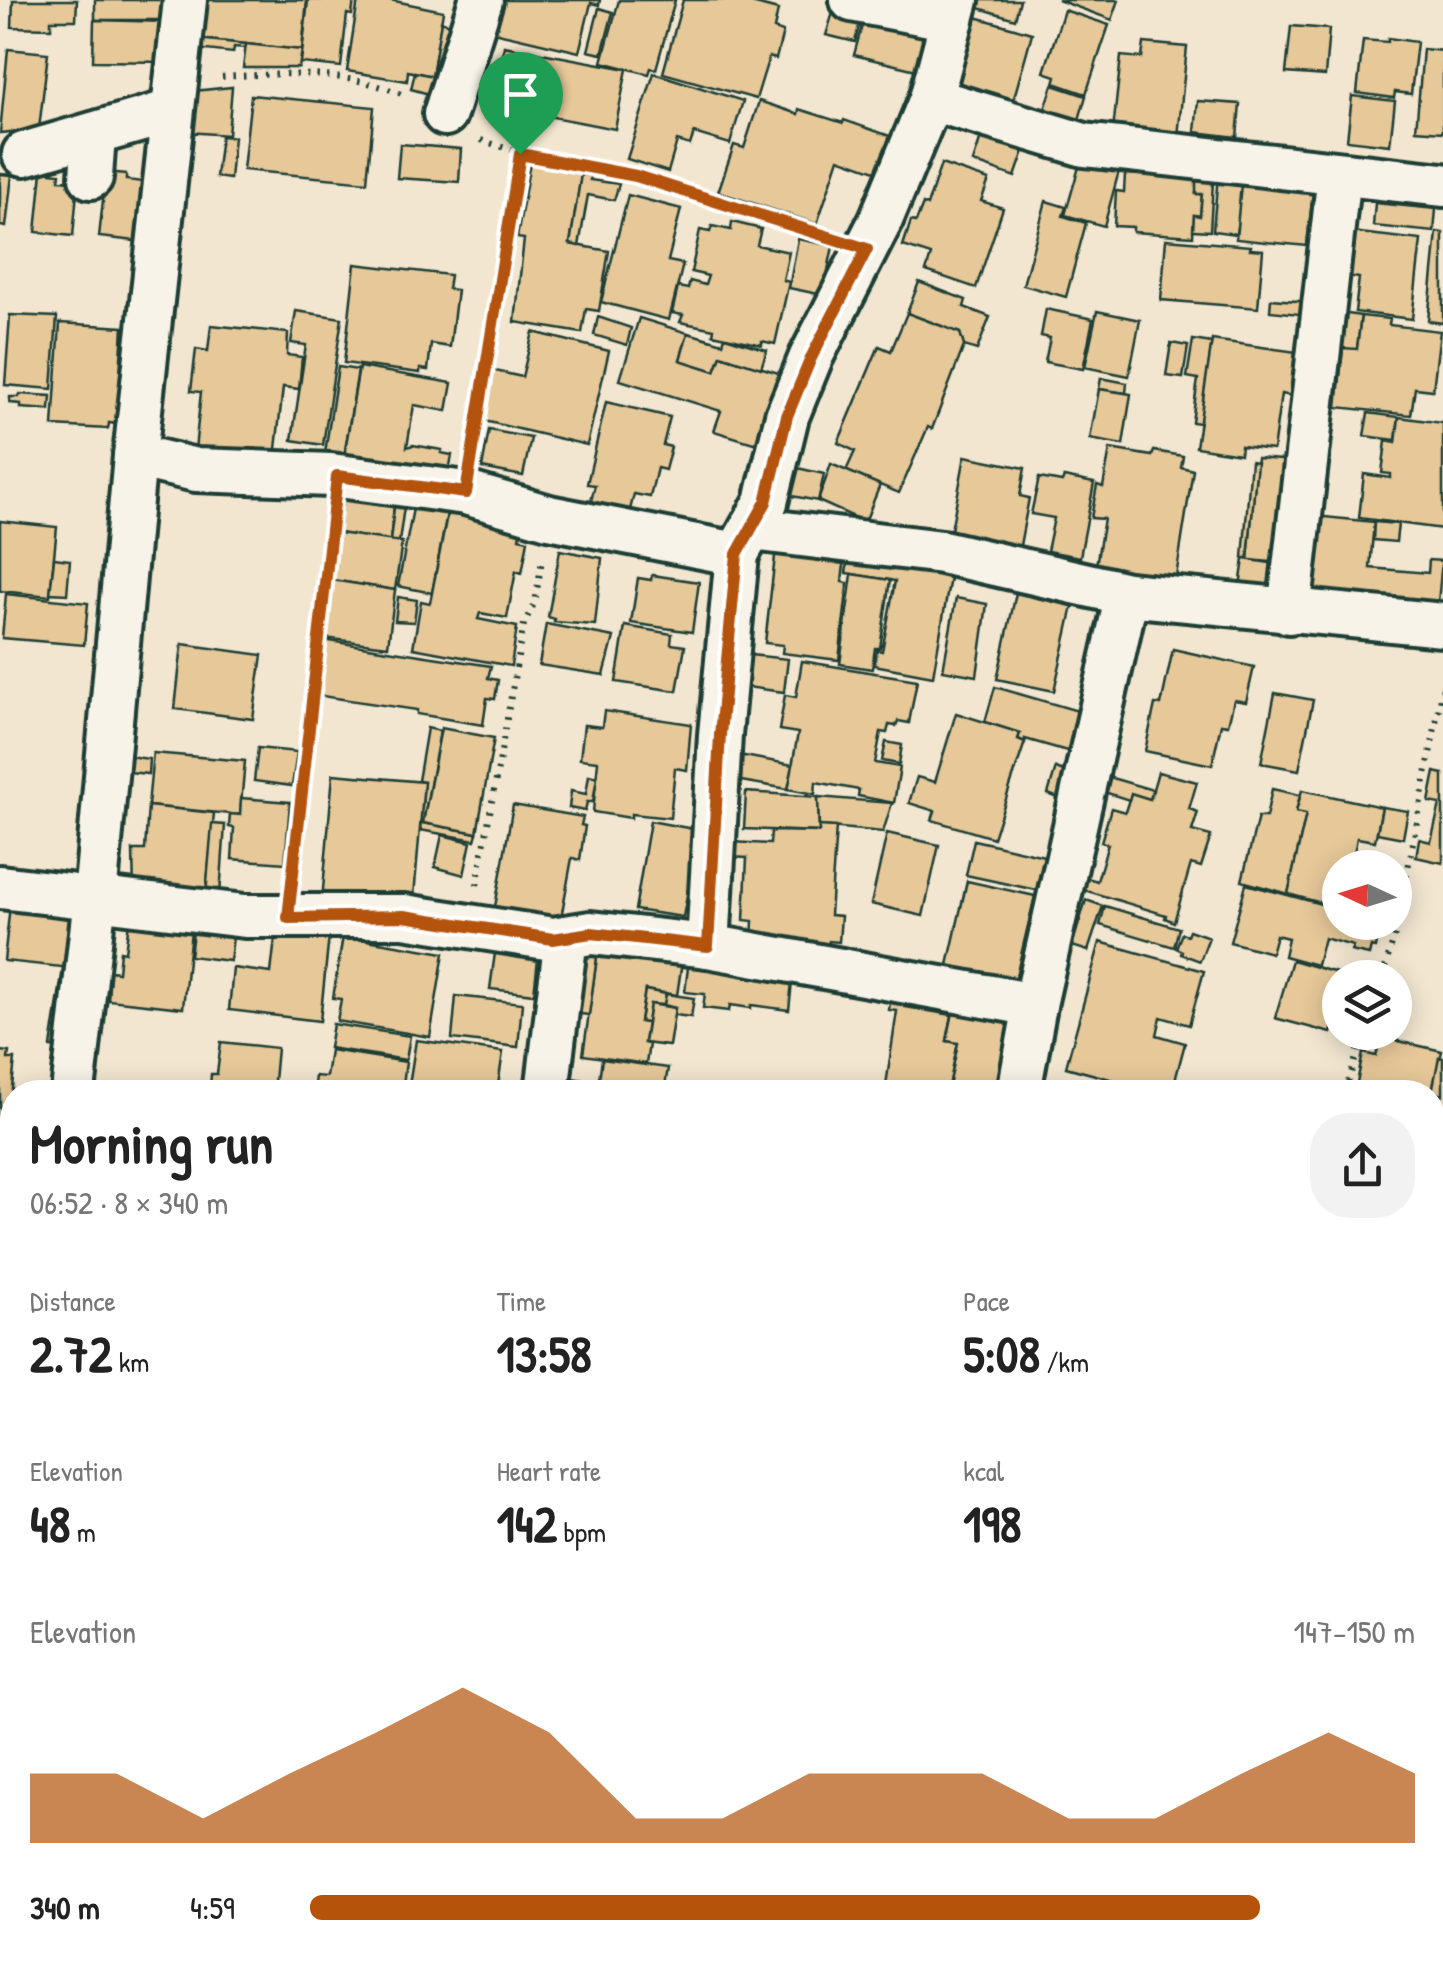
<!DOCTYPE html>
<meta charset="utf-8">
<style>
:root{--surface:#fff;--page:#f2f2f2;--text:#222;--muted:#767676;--accent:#b45309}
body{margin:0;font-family:"Patrick Hand",sans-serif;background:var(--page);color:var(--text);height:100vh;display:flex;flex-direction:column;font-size:38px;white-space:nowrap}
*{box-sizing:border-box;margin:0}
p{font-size:32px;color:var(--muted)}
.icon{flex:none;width:55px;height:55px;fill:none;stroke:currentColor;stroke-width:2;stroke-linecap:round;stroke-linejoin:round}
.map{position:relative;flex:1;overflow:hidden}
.side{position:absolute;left:0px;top:1080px;width:1445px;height:888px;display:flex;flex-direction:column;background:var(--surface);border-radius:40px 40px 0 0;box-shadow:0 5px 25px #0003}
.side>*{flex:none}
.needle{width:65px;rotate:274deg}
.controls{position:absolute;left:1322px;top:850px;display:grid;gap:20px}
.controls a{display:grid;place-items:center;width:90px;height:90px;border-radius:50%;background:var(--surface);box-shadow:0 5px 25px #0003;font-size:50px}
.pin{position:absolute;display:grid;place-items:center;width:85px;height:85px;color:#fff;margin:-102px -42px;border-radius:50% 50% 50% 0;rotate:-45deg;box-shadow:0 0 10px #0007}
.pin .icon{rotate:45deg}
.round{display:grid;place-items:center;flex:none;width:105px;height:105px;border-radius:40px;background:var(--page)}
.headline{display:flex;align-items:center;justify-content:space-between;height:170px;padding:0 30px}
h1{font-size:55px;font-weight:700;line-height:75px}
.stats{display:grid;grid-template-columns:repeat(3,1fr);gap:15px;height:170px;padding:10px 30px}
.stats div{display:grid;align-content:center}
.stats b{font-size:50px;font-weight:700}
.stats small{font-size:28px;font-weight:400}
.stats p{font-size:28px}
.chart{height:280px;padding:20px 30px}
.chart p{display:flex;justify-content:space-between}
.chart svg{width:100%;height:180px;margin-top:10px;fill:var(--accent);opacity:.7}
ul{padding:0 30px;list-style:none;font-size:32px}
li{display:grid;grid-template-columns:160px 120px 1fr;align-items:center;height:75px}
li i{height:25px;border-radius:12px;background:var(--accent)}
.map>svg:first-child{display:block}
</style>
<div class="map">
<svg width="1443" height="1966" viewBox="0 0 1443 1966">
<rect width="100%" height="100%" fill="#f2e6d0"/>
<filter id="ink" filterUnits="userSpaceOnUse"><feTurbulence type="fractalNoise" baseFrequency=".01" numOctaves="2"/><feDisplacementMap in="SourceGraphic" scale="20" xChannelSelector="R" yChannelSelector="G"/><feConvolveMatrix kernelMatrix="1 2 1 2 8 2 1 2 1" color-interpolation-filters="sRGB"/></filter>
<g filter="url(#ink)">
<!-- building -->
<g fill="#e6c899" stroke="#1f3d34" stroke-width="2.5">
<path d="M13 0H77L76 20H51V28L12 27Z"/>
<rect x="95" y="0" width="66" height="20"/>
<path d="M201 0H307L302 50 197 39Z"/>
<path d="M308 0H354L352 15 347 14 341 67 301 63Z"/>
<path d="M358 0H390L443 11 432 76 408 71 407 81 347 71Z"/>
<path d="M493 0H600L599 5 591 3 579 52 485 30Z"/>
<path d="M619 0H675L656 69 651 68 649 74 602 62Z"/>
<path d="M683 0H740L778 10 774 29 783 32 776 59 769 57 756 99 663 73Z"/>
<path d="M971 0H1020L1015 19 969 5Z"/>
<path d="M1058 0H1119L1112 20Z"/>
<path d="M835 6 862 14 855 42 826 35Z"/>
<path d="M599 8 613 12 602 54 588 51Z"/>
<path d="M1064 10 1109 25 1086 94 1054 83 1056 76 1044 72Z"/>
<path d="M866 11 927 26 916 70 854 55Z"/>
<path d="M972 16 1032 33 1012 105 951 88Z"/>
<path d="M94 20 168 22 167 62 93 61Z"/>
<path d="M441 21 467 32 447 99 411 89 415 72 432 76Z"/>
<path d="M1291 26 1329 29 1325 76 1286 73Z"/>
<path d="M1388 38 1417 42 1411 94 1395 92 1394 98 1357 93 1363 40 1388 42Z"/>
<path d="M197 39 246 44V48L234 47 233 53 196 49Z"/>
<path d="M1144 43 1187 47 1178 137 1113 131 1121 56 1142 58Z"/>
<path d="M246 44 302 50 299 68H243Z"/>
<path d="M504 46 627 69 615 129 492 105Z"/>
<path d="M8 49 48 53 39 129 0 133Z"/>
<path d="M1423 49 1443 51V132L1416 130Z"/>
<path d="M654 73 743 101 730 144 694 133 690 145 677 141 668 172 627 159Z"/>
<path d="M1053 85 1086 96 1078 123 1044 112Z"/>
<path d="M232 87 228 135 188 132 194 91Z"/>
<path d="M251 95 374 107 367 182 243 170Z"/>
<path d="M1352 96 1395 101 1390 145 1347 140Z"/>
<path d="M759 101 798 114 799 109 843 123 844 120 890 136 878 172 839 158 817 224 718 192 734 145 744 148Z"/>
<path d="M1198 101 1240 104 1237 137 1195 132Z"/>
<path d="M982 134 1025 148 1015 177 973 162Z"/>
<path d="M221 136 234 137 230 179 216 177Z"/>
<path d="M400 144 461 149 459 182 397 178Z"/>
<path d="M1081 160 1119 171 1104 226 1065 215Z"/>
<path d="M530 162 582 170 570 244 609 251 599 311 586 309 582 333 515 322 524 239 517 238Z"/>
<path d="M941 164 989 180 981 201 1003 208 976 288 926 271 931 255 903 246 911 221 916 222 923 204 927 206Z"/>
<path d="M42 171 60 173 59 180 78 181 73 236 36 232Z"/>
<path d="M106 172 126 174V180L143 182 136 241 99 237Z"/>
<path d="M0 174 12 175 6 227 0 226Z"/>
<path d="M581 174 591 176 590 180 619 184 614 200 588 195 579 246 570 244Z"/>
<path d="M1125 174 1197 179 1196 194H1202L1200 216 1194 215 1193 236 1133 232V227L1114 226 1116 191 1124 192Z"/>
<path d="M1218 175 1243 184 1236 234 1213 231Z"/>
<path d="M1196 181 1213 182 1210 231 1193 230 1194 215 1200 216 1202 194H1196Z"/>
<path d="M1241 184 1313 191 1307 246 1236 239Z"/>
<path d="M628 195 681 209 668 261 683 264 669 320 601 302Z"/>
<path d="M1046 201 1066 207 1063 216 1086 223 1066 297 1023 285Z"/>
<path d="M1375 203 1436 209 1434 232 1373 226Z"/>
<path d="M732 222 761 229 757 245 789 252 783 280 789 282 775 344 762 341V345L713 334 714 329 680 322 683 315 672 313 678 287 688 289 690 281 705 285 708 276 691 272 700 230 710 232 712 226 731 230Z"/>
<path d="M1351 232 1421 240 1412 319 1355 312 1359 278 1346 276Z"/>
<path d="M1437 232 1443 233V323L1428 321Z"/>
<path d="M798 239 833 246 823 295 789 288Z"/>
<path d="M1166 239 1251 246 1250 249 1263 250 1258 308 1161 300Z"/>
<path d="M355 264 450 275 448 289 457 290 450 347 431 344 428 370 420 369V373L344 363Z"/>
<path d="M919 282 966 300 964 307 990 317 977 350 964 346 960 333 907 313Z"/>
<path d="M1271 299 1310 302 1309 315 1270 311Z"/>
<path d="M1046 309 1093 319 1083 369 1045 362 1050 338 1041 336Z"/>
<path d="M296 311 342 318 323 445 292 440 306 345 291 343Z"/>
<path d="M1097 311 1140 320 1129 376 1085 367Z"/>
<path d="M1335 312 1361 316 1357 349 1330 350Z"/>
<path d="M907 313 960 333 964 346 932 429 928 427 899 493 846 471 855 451 838 443 879 346 891 351Z"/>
<path d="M10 315 57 317 52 389 5 385Z"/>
<path d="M1361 316 1390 319 1389 325 1440 331 1433 390 1415 388 1411 415 1337 407 1343 348 1357 349Z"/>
<path d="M598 317 631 328 627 345 594 335Z"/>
<path d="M639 318 688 333 680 360 715 371 721 355 785 375 760 445 714 431 721 411 620 380Z"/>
<path d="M60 323 123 327 117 424 109 423 108 429 53 426Z"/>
<path d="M211 325 288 333 287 355 302 357 299 389 283 387 275 458 195 450 201 392 191 391 196 349 208 351Z"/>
<path d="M533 332 609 351 587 445 480 420 491 370 522 377Z"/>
<path d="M688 333 723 343 725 337 767 350 761 368 721 355 715 371 680 360Z"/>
<path d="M1193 340 1212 343 1200 423 1192 422 1198 379 1187 377Z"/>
<path d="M1212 340 1304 353 1293 396 1281 394 1273 450 1241 446 1240 454 1196 447Z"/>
<path d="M1171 343 1188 346 1183 378 1166 376Z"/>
<path d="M338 367 358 370 343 463 333 454 325 453Z"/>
<path d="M359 367 452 383 447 411 414 405 407 447 413 445 442 450 441 453 452 455 447 482 343 463Z"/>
<path d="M1101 378 1127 383 1126 393 1099 389Z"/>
<path d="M1099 389 1131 394 1123 445 1090 439Z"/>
<path d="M20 394 51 396 50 410 21 408V404L10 403V397H19Z"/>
<path d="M606 402 670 417 663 445 671 447 665 470 657 468 650 497 634 494 628 518 589 509 595 485 587 484Z"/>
<path d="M1368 413 1399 417 1396 440 1364 436Z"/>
<path d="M1399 417 1443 423V529L1359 518 1364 474 1391 478V474L1382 473 1386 441 1396 443Z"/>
<path d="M489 430 531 438 523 476 482 468Z"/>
<path d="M1110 449 1152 456 1154 451 1183 456 1181 467 1193 470 1175 583 1095 571 1104 519 1091 518 1097 485 1103 487Z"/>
<path d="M965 456 1025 468 1020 496 1029 498 1018 556 949 541Z"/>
<path d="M1257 458 1294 461 1284 563 1248 560Z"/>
<path d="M1251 461 1257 462 1248 558H1243Z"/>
<path d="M831 464 880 485 865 522 818 501Z"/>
<path d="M793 467 824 474 818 501 787 495Z"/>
<path d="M1064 477 1094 483 1080 557 1047 551 1054 518 1031 514 1039 478 1062 482Z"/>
<path d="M345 483 396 490 390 541 338 533Z"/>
<path d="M396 491 406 493 399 542 390 541Z"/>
<path d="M415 498 444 503 441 512 447 513 432 593 398 586Z"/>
<path d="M448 510 522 524 519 538 528 540 522 573 516 571 507 618 480 613 478 619 517 627 511 666 413 648 421 601 430 603Z"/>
<path d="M1315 516 1374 522 1370 568 1428 573 1429 560 1442 561 1437 613 1299 599Z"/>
<path d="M0 521 57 527 50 596 0 591Z"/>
<path d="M1374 522 1398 524 1396 542 1373 540Z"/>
<path d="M338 533 402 542 395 590 332 580Z"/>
<path d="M777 539 846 547 842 582 848 583 839 660 782 653 783 645 765 643Z"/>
<path d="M850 548 952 566 933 676 874 665 877 650 882 651 895 581 846 573Z"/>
<path d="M560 550 602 558 595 625 554 622 555 619 548 617Z"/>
<path d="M54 558 70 560 67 594 50 593Z"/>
<path d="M1244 559 1283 565 1278 598 1239 593Z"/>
<path d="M852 574 890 580 880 648H875L872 669 840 664Z"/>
<path d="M652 575 699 582 692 632 631 623 638 578 651 580Z"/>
<path d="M332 580 395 590 388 646 324 638Z"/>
<path d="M1016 593 1073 606 1054 691 997 679Z"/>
<path d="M6 594 88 603 84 645 2 638Z"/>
<path d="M398 597 417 600 414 622 395 621Z"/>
<path d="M956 598 987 604 977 676 943 670Z"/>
<path d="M546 624 614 637 604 675 539 665Z"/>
<path d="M625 626 672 634 671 644 685 646 677 691 616 682Z"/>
<path d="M323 640 491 666 488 678 498 680 495 699 487 698 483 725 417 714V710L315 695Z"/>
<path d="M182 644 262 655 253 719 175 709Z"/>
<path d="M1173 649 1254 667 1246 702 1234 700 1228 725 1221 724 1212 765 1145 751 1155 704 1161 705Z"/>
<path d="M750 655 788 659 784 692 746 687Z"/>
<path d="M802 661 917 680 909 723 898 721 896 726 889 725 887 733 881 732 875 763 900 767 894 803 858 796 859 790 816 782 815 794 788 789 798 733 779 730 785 695 796 697Z"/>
<path d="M995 687 1092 715 1081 755 1025 739V742L1018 739 1020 733 985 722Z"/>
<path d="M1275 693 1313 700 1299 770 1261 763Z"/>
<path d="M604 711 691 724 687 770 675 768 670 818 631 814V818L593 812 598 761 580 759 584 725 602 727Z"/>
<path d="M956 713 1020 733 1018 739 1025 742 993 838 932 820 935 811 909 803 917 777 935 782Z"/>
<path d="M427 728 440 731 423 823 477 833 475 840 420 830 424 782 418 781Z"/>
<path d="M441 728 494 738 477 833 423 823Z"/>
<path d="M886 742 902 745 899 764 882 761Z"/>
<path d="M258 748 297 752 292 786 254 781Z"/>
<path d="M153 753 245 761 240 815 148 806Z"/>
<path d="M122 755 149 759 148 774 120 771Z"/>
<path d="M739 755 793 765 788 789 735 780Z"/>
<path d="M1056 768 1069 773 1061 799 1048 794Z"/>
<path d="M1158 772 1197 782 1189 809 1198 812 1192 831 1211 836 1201 867 1191 864 1174 922 1165 918 1166 915 1084 890 1088 878 1097 881 1108 844 1101 842 1111 808 1125 812 1131 793 1150 799Z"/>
<path d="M1435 772 1443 774V863L1416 857 1419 839 1431 842 1440 804 1429 802Z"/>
<path d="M333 774 424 782 413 908 322 901Z"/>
<path d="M589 775 597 777 593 802H587L585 811 569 808 571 791 586 794Z"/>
<path d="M1105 776 1153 790 1150 799 1131 793 1129 800 1101 791Z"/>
<path d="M1272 789 1300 795 1296 812 1306 814 1288 894 1242 881 1258 817H1266Z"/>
<path d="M1302 790 1382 807 1375 841 1357 838 1351 868H1340V908L1288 894 1306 814 1296 812Z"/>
<path d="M746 792 818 797 819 832 744 829Z"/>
<path d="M818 797 892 803 883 832 819 826Z"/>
<path d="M241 798 290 802 285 863 232 859 234 828 229 827 230 814 240 815Z"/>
<path d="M513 805 583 817 581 825 585 826 580 860 572 858 561 918 495 907Z"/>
<path d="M148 806 214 813 206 894 134 892 133 850H145Z"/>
<path d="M1382 807 1408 811 1403 838 1377 833Z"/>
<path d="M650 821 699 830 683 917 635 910Z"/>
<path d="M212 824 225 825 220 895 206 894Z"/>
<path d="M819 826 836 827 830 915 841 916 839 942 829 941 828 947 752 942 753 921 744 920 747 858 730 857 731 842 770 844 771 831 819 832Z"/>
<path d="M887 833 939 845 923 916 871 904Z"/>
<path d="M442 835 471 842 464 875 435 867Z"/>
<path d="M974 840 1044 856 1036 890 966 875Z"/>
<path d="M967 881 1035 896 1013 989 946 974Z"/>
<path d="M1246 884 1340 909V922H1380L1375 948 1371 947 1369 955 1351 951 1353 946 1324 938 1317 965 1284 956 1288 938 1276 935 1271 953 1230 942Z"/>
<path d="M1086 900 1103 906 1088 951 1072 946Z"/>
<path d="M10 905 78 913 71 968 4 961Z"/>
<path d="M1105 906 1179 928 1174 947 1100 925Z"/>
<path d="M130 914 192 921 183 1008 108 1000 110 971 118 972 120 951 125 952Z"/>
<path d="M194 924 234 929 230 961 190 956Z"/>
<path d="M276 930 329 936 320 1021 229 1010 233 968 271 973Z"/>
<path d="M1189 930 1209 937 1200 961 1181 954 1182 951 1176 948 1182 933 1187 935Z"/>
<path d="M343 936 444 953 430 1037 337 1021 341 999 333 998Z"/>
<path d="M1100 942 1204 971 1189 1025 1161 1017 1157 1035 1185 1043 1172 1092H1158L1066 1067Z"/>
<path d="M598 950 682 962 677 995 645 990 640 1022 647 1023 644 1043 649 1044 646 1064 583 1055Z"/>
<path d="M598 950 589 1015 572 1013 582 957Z"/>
<path d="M495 953 538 959 534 994 490 989Z"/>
<path d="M689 959 793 973 789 1010 751 1005V1008L730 1005 729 1011 703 1008 705 994 685 992Z"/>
<path d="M1292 960 1347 976 1340 978V1000L1331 1033 1275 1018Z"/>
<path d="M63 968 73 969 62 1049 51 1047Z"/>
<path d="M645 990 666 994 664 1005 650 1004 647 1023 640 1022Z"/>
<path d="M891 993 906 996 905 1007 952 1015 947 1041 958 1043 948 1092H885L897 1011 889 1010Z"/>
<path d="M666 994 694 998 691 1017 674 1015 675 1008 664 1005Z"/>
<path d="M456 996 522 1003 518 1047 452 1039Z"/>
<path d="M955 1003 1016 1013 1002 1092H948L958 1043 947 1041Z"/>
<path d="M650 1004 675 1008 669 1046 644 1043Z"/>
<path d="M333 1024 410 1036 406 1060 329 1048Z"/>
<path d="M1381 1037 1442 1051 1432 1092H1366L1368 1085 1357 1083 1363 1053 1376 1056Z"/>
<path d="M416 1040 503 1052 497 1092H408Z"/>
<path d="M221 1042 277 1048 273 1092H215V1088H210L211 1074H217Z"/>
<path d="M330 1050 406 1062 402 1092H313L315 1076 326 1077Z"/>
<path d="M0 1051 9 1052 8 1059H15L9 1116 0 1115Z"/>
<path d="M1439 1057 1443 1058V1095L1432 1092Z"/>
<path d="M602 1059 668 1068 664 1092H597Z"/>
<path d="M565 1077 598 1082 597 1092H563Z"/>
<path d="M1439 1184H1443V1278L1432 1276V1221Z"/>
<path d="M0 1224 6 1225 5 1231H12V1257L2 1326Z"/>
<path d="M0 1437 12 1439V1463L0 1462Z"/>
<path d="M1432 1467 1443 1469V1542L1432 1540Z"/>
<path d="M12 1722V1805L3 1804Z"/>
<path d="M0 1830 12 1831V1871L0 1870Z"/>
<path d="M1432 1860 1443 1862V1884L1435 1913Z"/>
<path d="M6 1874 12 1875V1926L0 1925V1887H4Z"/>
<path d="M0 1925 12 1926V1955H44L43 1966H0Z"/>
<path d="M44 1955H125L123 1966H43Z"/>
<path d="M163 1955H208L207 1966H162Z"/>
<path d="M227 1955H295L293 1966H225Z"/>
<path d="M359 1955H425L424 1966H348H358Z"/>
<path d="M471 1955H548L547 1966H470Z"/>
<path d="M552 1955H593L592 1966H551Z"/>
<path d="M597 1955 636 1959 635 1966H596Z"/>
<path d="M772 1955H861L860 1966Z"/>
<path d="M945 1955H1060L1059 1966H943Z"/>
<path d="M1094 1955H1153L1151 1966H1092Z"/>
<path d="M1181 1955H1296L1295 1963 1256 1959 1255 1966H1180Z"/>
</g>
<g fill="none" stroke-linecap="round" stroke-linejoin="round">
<defs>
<g id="street">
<path d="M852 0 952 19"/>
<path d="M931 99 1084 145 1443 185"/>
<path d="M445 114 481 0"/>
<path d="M24 154 172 111"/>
<path d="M91 177 94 134"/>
<path d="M135 456 196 470 331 475 466 493 549 517 737 554"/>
<path d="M752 529 942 552 1127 594 1443 625"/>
<path d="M1289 612 1339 174"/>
<path d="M0 887 245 916H404L553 939 591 933 708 946 1035 1005"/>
<path d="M708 946 720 735 737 554 766 502 787 416 811 357 880 222 931 99 957 0"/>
<path d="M73 1092 95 898 135 456 185 0"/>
<path d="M547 1092 566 937"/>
<path d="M1019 1092 1035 1005 1127 594"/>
<path d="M0 1202 12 1204"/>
<path d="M0 1687 12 1585"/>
<path d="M1432 1837 1443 1841"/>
<path d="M447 1966 448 1955"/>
<path d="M917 1966 918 1955"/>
<path d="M1166 1966 1168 1955"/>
<path d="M1306 1966V1955"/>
</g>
</defs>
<!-- street casing -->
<use href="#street" stroke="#1f3d34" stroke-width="50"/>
<!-- path -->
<g stroke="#1f3d34" stroke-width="6" stroke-dasharray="2.5 8" stroke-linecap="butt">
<path d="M222 77C284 73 348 70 406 96"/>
<path d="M481 140 520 153"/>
<path d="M473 447 520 153 636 176 824 235"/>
<path d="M293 872 332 521"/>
<path d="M477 885 524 624 535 602 542 560"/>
<path d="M1382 978 1396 931 1443 686"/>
<path d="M1345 1092 1364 1032"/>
</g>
<!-- street -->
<use href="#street" stroke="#f7f3e8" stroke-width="42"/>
</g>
</g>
<g fill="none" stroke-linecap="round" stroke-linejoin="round" filter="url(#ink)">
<defs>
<path id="route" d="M520 154 636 176 867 249 811 358 787 416 766 502 737 554 720 735 708 946 591 933 553 939 404 916 288 918 337 476 466 493Z"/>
</defs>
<!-- route casing -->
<use href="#route" stroke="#fff" stroke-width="20"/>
<!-- route -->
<use href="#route" stroke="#b45309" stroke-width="12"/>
</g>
</svg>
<div class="controls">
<a><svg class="needle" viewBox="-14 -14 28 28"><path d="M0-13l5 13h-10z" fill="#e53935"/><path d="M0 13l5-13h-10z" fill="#767676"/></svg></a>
<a><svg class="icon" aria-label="layers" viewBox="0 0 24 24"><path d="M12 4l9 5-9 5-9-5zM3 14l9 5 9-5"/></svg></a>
</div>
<div class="pin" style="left:520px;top:154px;background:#1e9e55"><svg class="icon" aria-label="arrive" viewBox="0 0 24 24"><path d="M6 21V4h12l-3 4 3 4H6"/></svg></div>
<section class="side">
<div class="headline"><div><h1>Morning run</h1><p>06:52 · 8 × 340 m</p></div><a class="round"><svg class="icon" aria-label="share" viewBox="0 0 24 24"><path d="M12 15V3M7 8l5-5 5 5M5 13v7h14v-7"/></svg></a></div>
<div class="stats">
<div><p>Distance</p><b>2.72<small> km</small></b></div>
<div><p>Time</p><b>13:58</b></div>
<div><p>Pace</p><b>5:08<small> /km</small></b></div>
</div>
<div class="stats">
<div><p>Elevation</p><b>48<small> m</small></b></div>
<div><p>Heart rate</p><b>142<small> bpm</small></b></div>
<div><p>kcal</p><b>198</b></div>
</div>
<div class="chart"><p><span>Elevation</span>147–150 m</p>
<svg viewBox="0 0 160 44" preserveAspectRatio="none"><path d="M0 44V27L10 27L20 38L30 27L40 17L50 6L60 17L70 38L80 38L90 27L100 27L110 27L120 38L130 38L140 27L150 17L160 27V44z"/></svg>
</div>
<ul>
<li><b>340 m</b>4:59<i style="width:86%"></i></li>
</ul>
</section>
</div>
